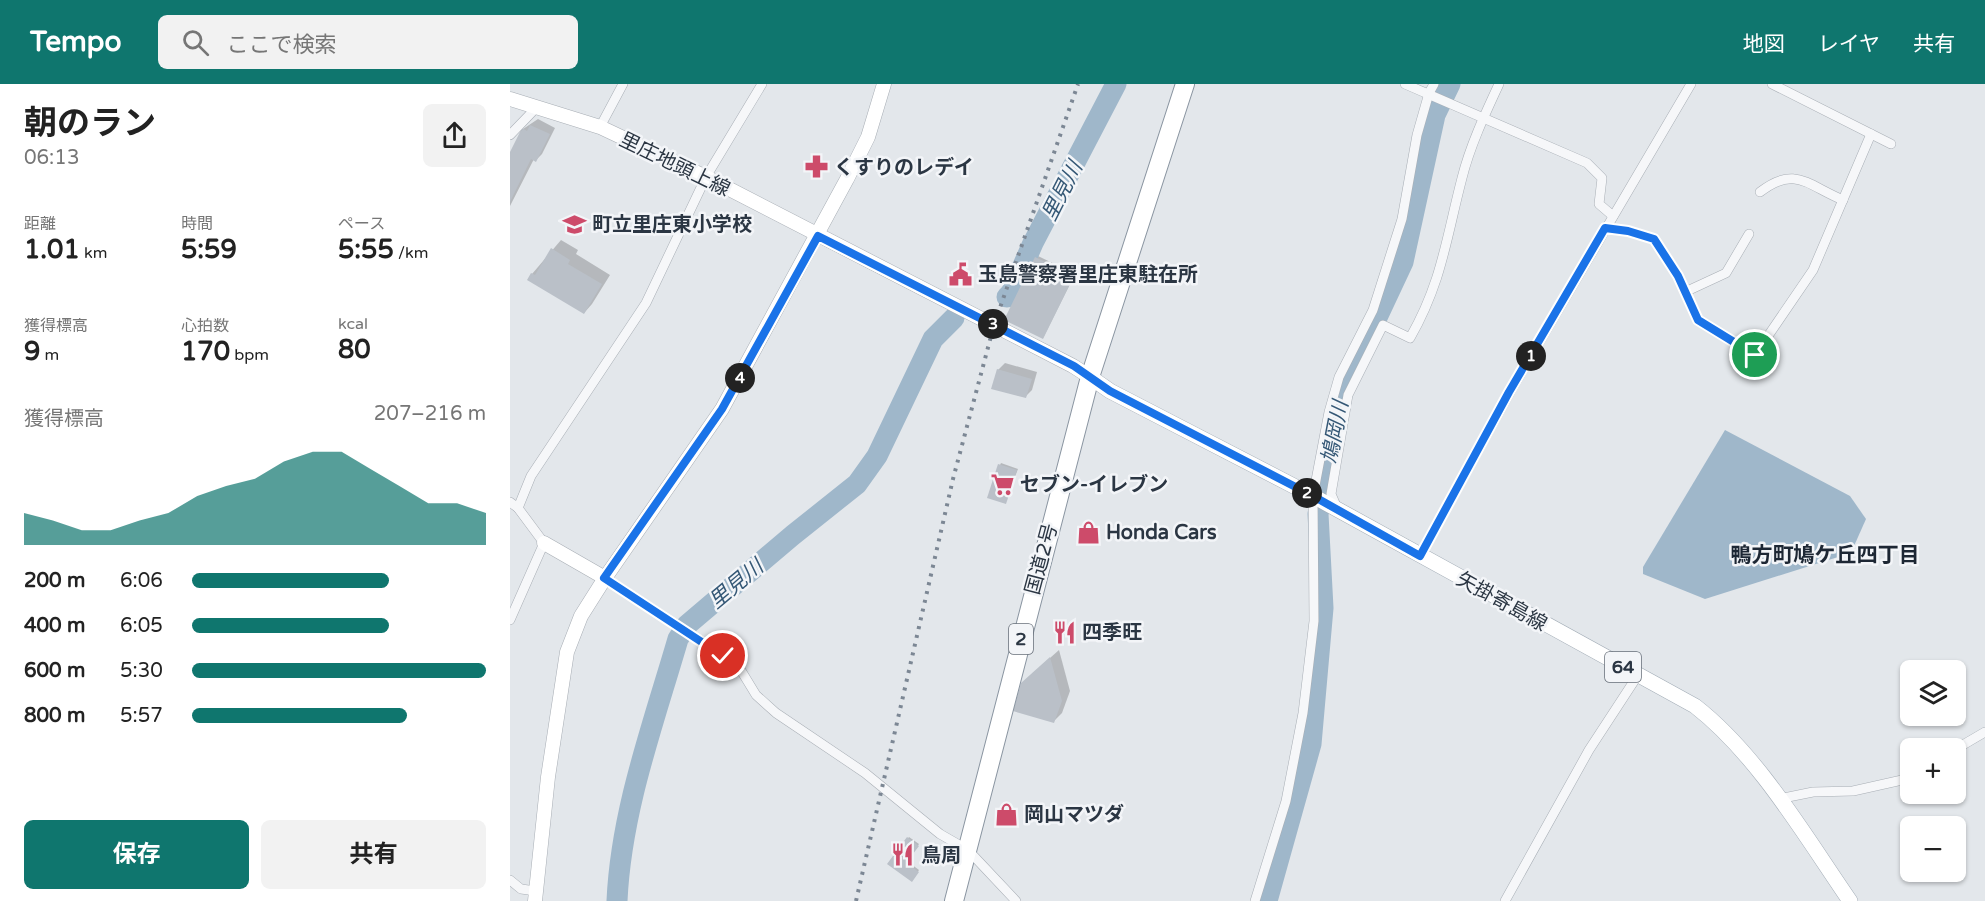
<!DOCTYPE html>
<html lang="ja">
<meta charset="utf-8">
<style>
:root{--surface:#fff;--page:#f2f2f2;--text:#222;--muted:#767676;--accent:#0f766e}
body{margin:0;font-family:"Varela Round","Noto Sans JP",sans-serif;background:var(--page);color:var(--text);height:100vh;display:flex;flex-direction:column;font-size:22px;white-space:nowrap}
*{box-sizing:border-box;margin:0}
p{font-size:20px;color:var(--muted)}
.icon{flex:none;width:33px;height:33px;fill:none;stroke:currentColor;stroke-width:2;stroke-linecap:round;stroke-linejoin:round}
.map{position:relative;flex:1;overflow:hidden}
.drawer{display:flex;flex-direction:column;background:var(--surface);width:510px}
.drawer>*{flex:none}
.buttons{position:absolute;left:1390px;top:576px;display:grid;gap:12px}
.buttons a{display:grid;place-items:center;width:66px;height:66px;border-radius:9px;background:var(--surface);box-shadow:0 2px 4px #0004;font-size:30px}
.pin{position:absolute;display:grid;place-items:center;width:51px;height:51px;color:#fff;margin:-26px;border:3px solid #fff;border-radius:50%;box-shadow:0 2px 6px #0007}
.km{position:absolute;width:30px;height:30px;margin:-15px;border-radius:50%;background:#222;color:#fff;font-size:16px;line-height:30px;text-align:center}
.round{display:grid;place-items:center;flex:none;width:63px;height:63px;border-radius:9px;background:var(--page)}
.head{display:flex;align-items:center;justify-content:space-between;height:102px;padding:0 24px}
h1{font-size:33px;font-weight:700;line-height:45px}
.metrics{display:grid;grid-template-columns:repeat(3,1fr);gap:9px;height:102px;padding:6px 24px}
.metrics div{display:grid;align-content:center}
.metrics b{font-size:26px;font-weight:700}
.metrics small{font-size:16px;font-weight:400}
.metrics p{font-size:16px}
.chart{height:168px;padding:12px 24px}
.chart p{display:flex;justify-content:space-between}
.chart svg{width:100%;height:108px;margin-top:6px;fill:var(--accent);opacity:.7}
.primary-button{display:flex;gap:12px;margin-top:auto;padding:12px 24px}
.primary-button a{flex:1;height:69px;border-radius:9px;background:var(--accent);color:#fff;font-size:24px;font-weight:700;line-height:69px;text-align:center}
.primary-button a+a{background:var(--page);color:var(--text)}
ul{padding:0 24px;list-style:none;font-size:20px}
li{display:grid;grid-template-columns:96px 72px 1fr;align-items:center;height:45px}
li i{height:15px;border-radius:8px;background:var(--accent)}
header{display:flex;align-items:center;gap:36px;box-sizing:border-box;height:84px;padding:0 30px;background:var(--accent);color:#fff}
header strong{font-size:28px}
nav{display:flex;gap:33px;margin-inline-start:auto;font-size:21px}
.search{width:420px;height:54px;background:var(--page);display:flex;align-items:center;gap:15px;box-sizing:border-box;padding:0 21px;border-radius:9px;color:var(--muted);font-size:22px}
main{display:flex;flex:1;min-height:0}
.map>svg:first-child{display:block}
</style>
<header>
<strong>Tempo</strong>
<div class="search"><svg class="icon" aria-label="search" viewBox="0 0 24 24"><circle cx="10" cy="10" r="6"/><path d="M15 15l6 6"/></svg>ここで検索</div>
<nav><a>地図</a><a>レイヤ</a><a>共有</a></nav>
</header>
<main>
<section class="drawer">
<div class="head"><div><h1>朝のラン</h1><p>06:13</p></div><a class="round"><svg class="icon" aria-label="share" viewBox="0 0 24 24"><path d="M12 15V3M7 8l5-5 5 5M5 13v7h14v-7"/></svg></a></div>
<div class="metrics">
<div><p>距離</p><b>1.01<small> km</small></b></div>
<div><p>時間</p><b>5:59</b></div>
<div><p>ペース</p><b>5:55<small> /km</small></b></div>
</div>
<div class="metrics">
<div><p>獲得標高</p><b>9<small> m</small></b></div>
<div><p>心拍数</p><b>170<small> bpm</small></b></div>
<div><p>kcal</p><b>80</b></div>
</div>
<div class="chart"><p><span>獲得標高</span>207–216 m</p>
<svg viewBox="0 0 160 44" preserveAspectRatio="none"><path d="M0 44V31L10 34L20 38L30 38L40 34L50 31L60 24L70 20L80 17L90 10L100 6L110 6L120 13L130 20L140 27L150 27L160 31V44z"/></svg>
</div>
<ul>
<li><b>200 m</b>6:06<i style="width:67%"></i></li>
<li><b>400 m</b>6:05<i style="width:67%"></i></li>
<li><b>600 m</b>5:30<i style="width:100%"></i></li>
<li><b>800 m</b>5:57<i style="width:73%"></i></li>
</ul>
<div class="primary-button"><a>保存</a><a>共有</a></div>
</section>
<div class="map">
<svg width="1475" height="817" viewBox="0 0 1475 817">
<rect width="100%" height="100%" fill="#e3e7eb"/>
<!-- water -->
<path fill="#9fb7ca" d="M1215 346 1340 412 1356 435 1344 462 1328 473 1195 515 1133 490V483Z"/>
<!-- shadow -->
<g fill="#0003">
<path d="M28 35 45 44 32 70 26 76 24 75 0 122V72L13 45Z"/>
<path d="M51 156 68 166 66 170 100 191 82 220 74 229 22 190Z"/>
<path d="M528 172 565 190 533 254 526 174Z"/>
<path d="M495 279 527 288 522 306 515 313 488 286Z"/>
<path d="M491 379 508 385 495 418 490 381Z"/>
<path d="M549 566 560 607 552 629 543 638 522 590Z"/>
<path d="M399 753 409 760 397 777 409 786 402 796 379 779Z"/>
</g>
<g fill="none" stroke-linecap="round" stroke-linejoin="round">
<!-- river -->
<g stroke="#9fb7ca" stroke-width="21">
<path d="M497 213 501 209 523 159 606 0"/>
<path d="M107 817C111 727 143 641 168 555L177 541 283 451 347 400 367 372 423 255 444 234"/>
<path d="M757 817 801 660 813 524 808 430 833 306 893 178 925 31 940 0"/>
</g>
</g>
<!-- building -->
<g fill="#bac0c8">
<path d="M20 41 40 50 26 78 21 75 0 118V68L12 44 17 47Z"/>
<path d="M41 164 60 176 58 180 92 200 74 230 17 196 21 189 25 191Z"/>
<path d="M525 173 564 192 533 255 494 236Z"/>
<path d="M487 285 522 295 516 314 481 305Z"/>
<path d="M488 380 507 386 496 420 477 414Z"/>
<path d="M540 573 552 617 544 639 503 627 511 599Z"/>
<path d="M397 753 409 762 396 779 409 788 402 798 377 780Z"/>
</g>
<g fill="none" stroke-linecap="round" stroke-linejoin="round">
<defs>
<g id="street">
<path d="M895 0 1077 79 1092 94 1089 120 1103 132"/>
<path d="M1262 0 1381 60"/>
<path d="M90 43 113 0"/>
<path d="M0 51 26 24"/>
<path d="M1250 108C1285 81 1297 101 1333 116"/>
<path d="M1095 144 1118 147 1144 155 1168 192 1188 236 1245 271 1303 186 1361 50"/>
<path d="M1175 208 1216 189 1239 150"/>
<path d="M0 418 8 424 34 459 0 536"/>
<path d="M8 424 21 392 136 219 196 93 252 0"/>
<path d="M827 424 821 410 838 311 873 241 900 254C932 198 936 155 952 94 960 62 975 30 989 0"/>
<path d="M910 472 1000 308 1181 0"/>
<path d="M95 494 213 571 232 588 246 611 266 629 355 689 430 750 458 766 506 817"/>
<path d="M1446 665 1475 648"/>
<path d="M1268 715 1303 708 1343 707 1401 694"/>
<path d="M0 796 11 805 26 807"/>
<path d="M745 817 776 717 793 629 804 537 803 412 819 328 829 293 863 226 892 135 907 51 919 9 924 0"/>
<path d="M995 817 1079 666 1128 591"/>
</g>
<g id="secondary">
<path d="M0 15 90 43 196 93 563 282 580 293"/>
<path d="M34 459 95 494"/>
<path d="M25 817 38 693 57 568 71 532 95 494 212 325 337 95 358 53 374 0"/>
</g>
<path id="primary" d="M580 293 600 307 803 412 1185 622C1248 671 1295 752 1340 817"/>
<path id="highway" d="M444 817 580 293 675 0"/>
</defs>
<!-- street casing -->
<use href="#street" stroke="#a8aeb5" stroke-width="10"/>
<!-- secondary casing -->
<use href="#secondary" stroke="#a8aeb5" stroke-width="15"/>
<!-- primary casing -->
<use href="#primary" stroke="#a2acb6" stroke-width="16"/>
<!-- highway casing -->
<use href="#highway" stroke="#8a95a1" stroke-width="20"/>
<!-- street -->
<use href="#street" stroke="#f6f7f9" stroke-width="9"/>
<!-- secondary -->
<use href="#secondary" stroke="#fff" stroke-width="14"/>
<!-- primary -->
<use href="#primary" stroke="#fff" stroke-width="15"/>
<!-- highway -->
<use href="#highway" stroke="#fff" stroke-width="18"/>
<!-- rail -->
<path stroke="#7c8794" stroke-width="4" stroke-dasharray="3 6" stroke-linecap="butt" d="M346 817 443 395 484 241 568 0"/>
</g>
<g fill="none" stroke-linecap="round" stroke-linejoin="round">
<defs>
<path id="route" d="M213 572 94 494 212 325 308 152 564 282 600 307 803 412 910 472 999 308 1095 144 1118 147 1144 155 1168 192 1188 236 1245 271"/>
</defs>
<!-- route casing -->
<use href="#route" stroke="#fff" stroke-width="12"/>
<!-- route -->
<use href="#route" stroke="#1a73e8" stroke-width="8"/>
</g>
<!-- icons -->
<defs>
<symbol id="pharmacy-bare" viewBox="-9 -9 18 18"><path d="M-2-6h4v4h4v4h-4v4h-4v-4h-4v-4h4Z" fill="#cd4b6a" stroke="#f3f5f8" stroke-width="2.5" paint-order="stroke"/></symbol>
<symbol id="school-bare" viewBox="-9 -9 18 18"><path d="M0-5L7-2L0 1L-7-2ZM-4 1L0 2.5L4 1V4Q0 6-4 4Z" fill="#cd4b6a" stroke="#f3f5f8" stroke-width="2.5" paint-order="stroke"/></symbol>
<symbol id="civic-bare" viewBox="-9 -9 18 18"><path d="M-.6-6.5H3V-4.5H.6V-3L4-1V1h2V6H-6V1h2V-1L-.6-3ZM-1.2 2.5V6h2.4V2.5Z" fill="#cd4b6a" stroke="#f3f5f8" stroke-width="2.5" paint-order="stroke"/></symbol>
<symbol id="supermarket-bare" viewBox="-9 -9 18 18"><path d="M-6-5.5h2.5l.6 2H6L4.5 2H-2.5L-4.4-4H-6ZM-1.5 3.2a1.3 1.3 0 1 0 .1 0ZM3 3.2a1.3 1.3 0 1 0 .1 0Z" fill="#cd4b6a" stroke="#f3f5f8" stroke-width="2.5" paint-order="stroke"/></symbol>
<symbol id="shop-bare" viewBox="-9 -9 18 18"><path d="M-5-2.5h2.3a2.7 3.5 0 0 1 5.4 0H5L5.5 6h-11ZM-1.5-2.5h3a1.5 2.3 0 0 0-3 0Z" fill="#cd4b6a" stroke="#f3f5f8" stroke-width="2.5" paint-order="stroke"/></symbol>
<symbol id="restaurant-bare" viewBox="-9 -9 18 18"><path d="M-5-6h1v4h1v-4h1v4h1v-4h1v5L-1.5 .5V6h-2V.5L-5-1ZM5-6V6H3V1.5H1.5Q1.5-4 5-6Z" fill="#cd4b6a" stroke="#f3f5f8" stroke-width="2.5" paint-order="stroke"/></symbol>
</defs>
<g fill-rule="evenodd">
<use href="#pharmacy-bare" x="290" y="66" width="33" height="33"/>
<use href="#school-bare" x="48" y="124" width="33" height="33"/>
<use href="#civic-bare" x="434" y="174" width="33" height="33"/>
<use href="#supermarket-bare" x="476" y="384" width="33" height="33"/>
<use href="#shop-bare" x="562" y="432" width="33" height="33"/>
<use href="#restaurant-bare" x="538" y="532" width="33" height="33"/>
<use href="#shop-bare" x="480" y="714" width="33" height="33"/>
<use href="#restaurant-bare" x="376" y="754" width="33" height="33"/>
</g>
<g text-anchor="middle" stroke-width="5" stroke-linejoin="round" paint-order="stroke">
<!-- shield labels -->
<g fill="#f3f5f8" stroke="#676f79" stroke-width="1.5">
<rect x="499" y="540" width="24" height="30" rx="4.5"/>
<rect x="1095" y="568" width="36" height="30" rx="4.5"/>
</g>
<g font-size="18" font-weight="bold" fill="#2b3643">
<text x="511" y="561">2</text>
<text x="1113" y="589">64</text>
</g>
<!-- street labels -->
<g font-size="20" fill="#2b3643" stroke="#f3f5f8">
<text transform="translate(165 80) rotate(26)" y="7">里庄地頭上線</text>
<text transform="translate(531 475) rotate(-75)" y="7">国道2号</text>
<text transform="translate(992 517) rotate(29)" y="7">矢掛寄島線</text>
</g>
<!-- poi labels -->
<g font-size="20" font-weight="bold" fill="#2b3643" stroke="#f3f5f8" text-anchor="start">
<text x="324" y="90">くすりのレデイ</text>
<text x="82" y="147">町立里庄東小学校</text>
<text x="468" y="197">玉島警察署里庄東駐在所</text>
<text x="510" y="407">セブン-イレブン</text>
<text x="596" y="455">Honda Cars</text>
<text x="572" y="555">四季旺</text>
<text x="514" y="737">岡山マツダ</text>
<text x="411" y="778">鳥周</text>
</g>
<!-- water labels -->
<g font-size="21" font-style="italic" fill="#355876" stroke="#f3f5f8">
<text transform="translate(552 107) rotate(-63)" y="7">里見川</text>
<text transform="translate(825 348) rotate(-79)" y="7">鳩岡川</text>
<text transform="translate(226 500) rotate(-40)" y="7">里見川</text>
</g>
<!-- neighbourhood labels -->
<g font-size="21" font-weight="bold" fill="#1d2734" stroke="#f3f5f8">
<text x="1315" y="478">鴨方町鳩ケ丘四丁目</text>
</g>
</g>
</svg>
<div class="buttons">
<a><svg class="icon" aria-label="layers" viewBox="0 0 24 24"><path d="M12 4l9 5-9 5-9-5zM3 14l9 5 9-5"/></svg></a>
<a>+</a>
<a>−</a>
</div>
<div class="pin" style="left:1245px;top:271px;background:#1e9e55"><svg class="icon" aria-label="arrive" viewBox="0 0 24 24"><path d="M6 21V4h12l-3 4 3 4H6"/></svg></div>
<div class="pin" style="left:213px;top:572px;background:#d93025"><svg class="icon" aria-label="check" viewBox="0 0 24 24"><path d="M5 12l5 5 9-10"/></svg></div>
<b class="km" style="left:1021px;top:272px">1</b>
<b class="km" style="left:797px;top:409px">2</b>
<b class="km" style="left:483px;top:240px">3</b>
<b class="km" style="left:230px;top:294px">4</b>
</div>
</main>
